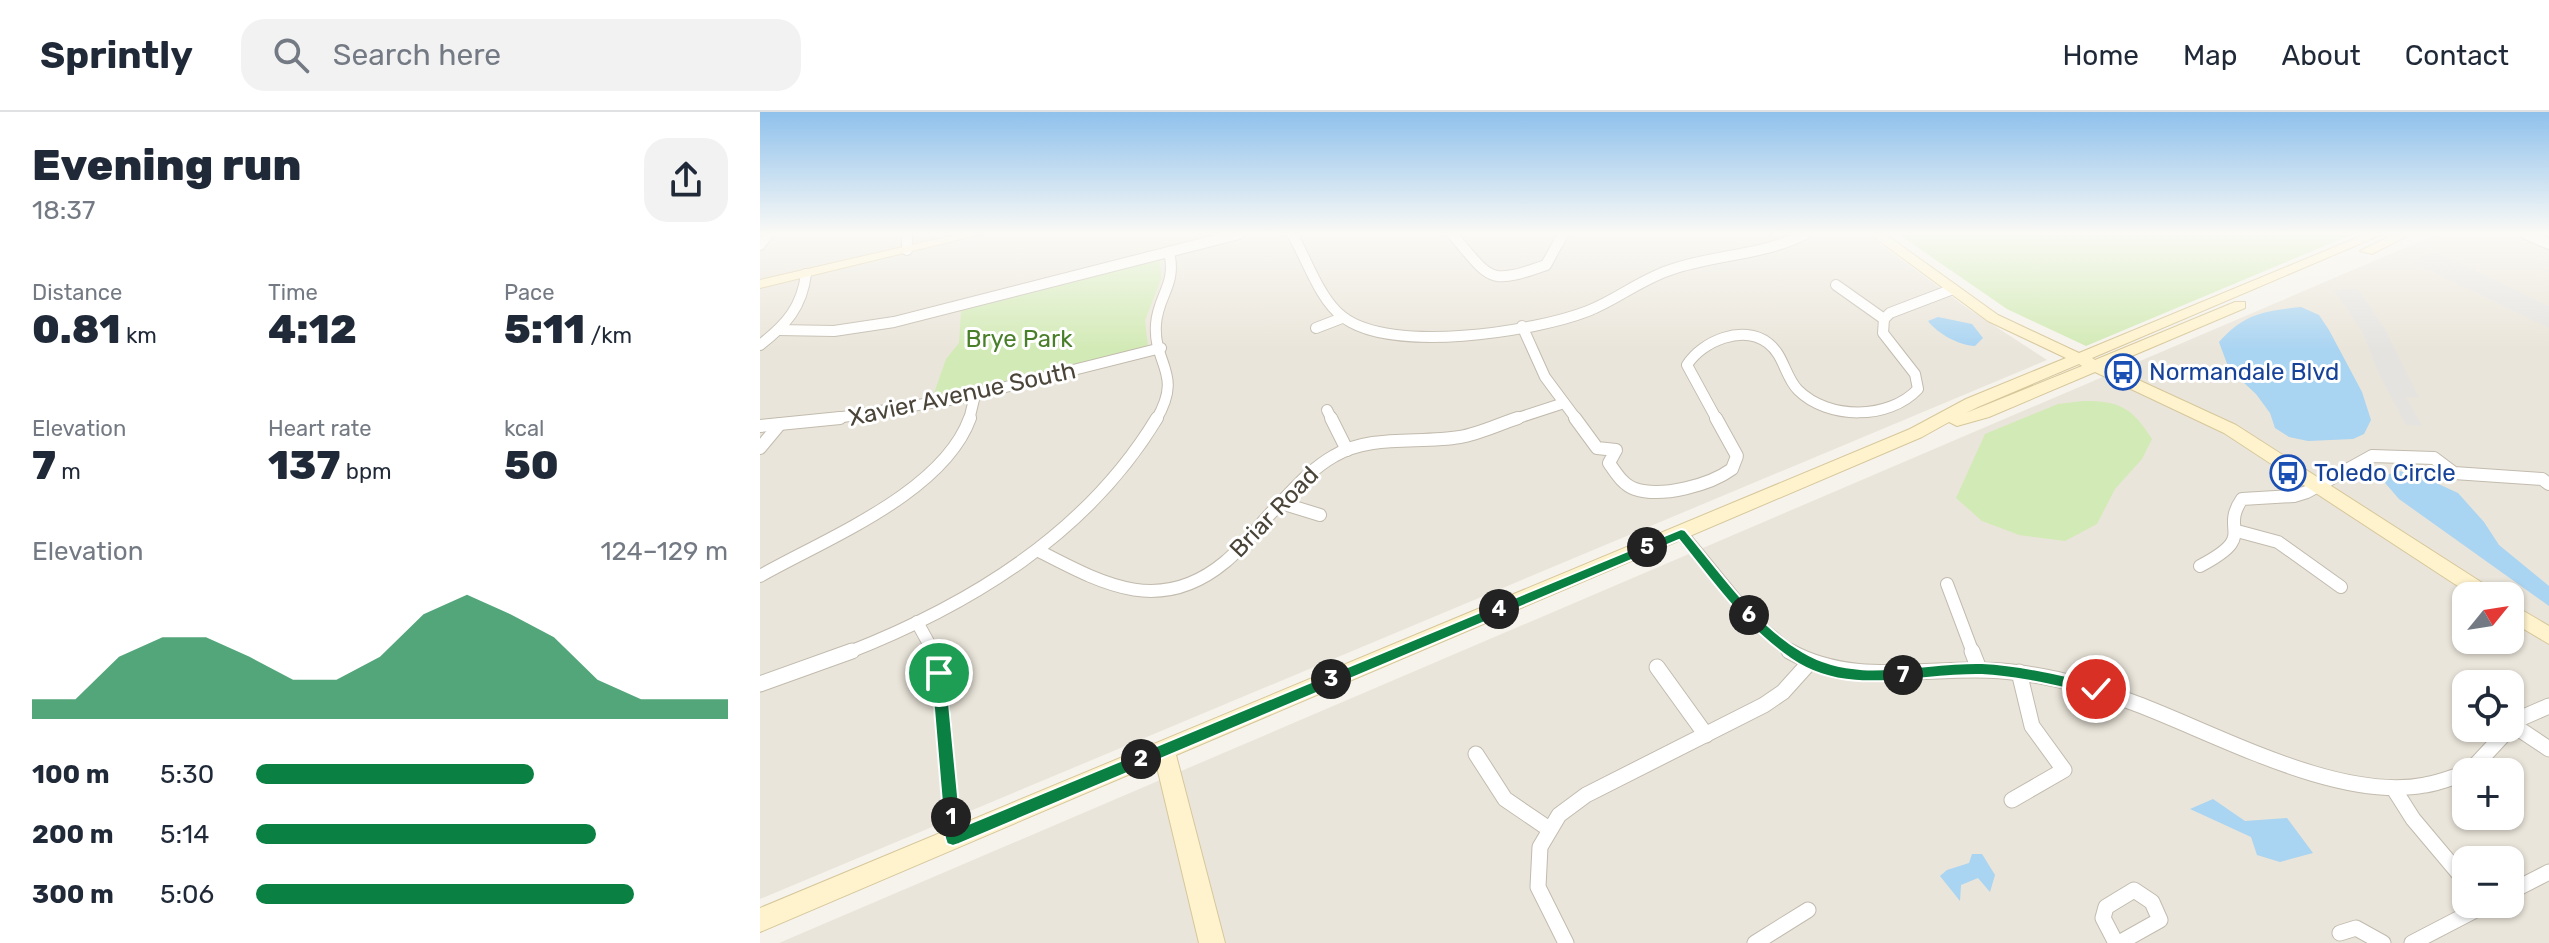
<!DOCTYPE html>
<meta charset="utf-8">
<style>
:root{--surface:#fff;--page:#f2f2f3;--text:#1f2937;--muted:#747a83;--line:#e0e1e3;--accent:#0b8043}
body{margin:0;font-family:Rubik,sans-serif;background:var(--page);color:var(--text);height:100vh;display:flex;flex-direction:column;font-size:30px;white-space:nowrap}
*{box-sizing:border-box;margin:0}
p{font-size:26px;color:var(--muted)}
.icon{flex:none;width:44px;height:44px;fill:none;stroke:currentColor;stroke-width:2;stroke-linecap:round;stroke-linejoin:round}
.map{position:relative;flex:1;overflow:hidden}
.drawer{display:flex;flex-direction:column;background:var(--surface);width:760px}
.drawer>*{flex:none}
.needle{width:52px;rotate:60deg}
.tools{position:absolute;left:1692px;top:470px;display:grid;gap:16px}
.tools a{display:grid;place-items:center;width:72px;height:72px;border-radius:16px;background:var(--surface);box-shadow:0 2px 6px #0004;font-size:40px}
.pin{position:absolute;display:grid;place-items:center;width:68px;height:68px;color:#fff;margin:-34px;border:4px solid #fff;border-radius:50%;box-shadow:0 2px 8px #0007}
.km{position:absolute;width:40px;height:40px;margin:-20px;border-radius:50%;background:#222;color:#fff;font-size:22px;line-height:40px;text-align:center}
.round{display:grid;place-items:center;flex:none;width:84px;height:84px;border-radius:24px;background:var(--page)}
.summary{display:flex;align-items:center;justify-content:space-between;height:136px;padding:0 32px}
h1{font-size:44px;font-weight:800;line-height:60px}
.metrics{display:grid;grid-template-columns:repeat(3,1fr);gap:12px;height:136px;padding:8px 32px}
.metrics div{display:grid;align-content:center}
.metrics b{font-size:40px;font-weight:800}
.metrics small{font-size:22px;font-weight:400}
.metrics p{font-size:22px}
.chart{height:224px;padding:16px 32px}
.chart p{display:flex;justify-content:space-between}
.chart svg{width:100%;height:144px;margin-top:8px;fill:var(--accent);opacity:.7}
ul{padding:0 32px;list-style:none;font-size:26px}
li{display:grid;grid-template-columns:128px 96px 1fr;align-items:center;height:60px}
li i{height:20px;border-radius:10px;background:var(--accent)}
header{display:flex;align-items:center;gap:48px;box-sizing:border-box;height:112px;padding:0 40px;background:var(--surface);border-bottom:2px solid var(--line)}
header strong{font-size:38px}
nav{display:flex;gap:44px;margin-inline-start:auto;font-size:28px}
.search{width:560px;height:72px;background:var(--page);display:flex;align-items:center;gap:20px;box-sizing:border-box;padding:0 28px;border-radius:24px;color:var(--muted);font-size:30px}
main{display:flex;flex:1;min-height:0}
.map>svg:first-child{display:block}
</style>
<header>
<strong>Sprintly</strong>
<div class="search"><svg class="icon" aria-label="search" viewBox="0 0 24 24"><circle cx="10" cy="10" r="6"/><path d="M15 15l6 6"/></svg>Search here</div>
<nav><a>Home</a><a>Map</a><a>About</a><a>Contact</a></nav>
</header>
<main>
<section class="drawer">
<div class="summary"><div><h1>Evening run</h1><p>18:37</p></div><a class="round"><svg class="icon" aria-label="share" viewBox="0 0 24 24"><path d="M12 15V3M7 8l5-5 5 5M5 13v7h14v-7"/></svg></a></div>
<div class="metrics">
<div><p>Distance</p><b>0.81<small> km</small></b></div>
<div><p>Time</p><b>4:12</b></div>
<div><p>Pace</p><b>5:11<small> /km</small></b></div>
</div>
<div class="metrics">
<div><p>Elevation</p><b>7<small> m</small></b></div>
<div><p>Heart rate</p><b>137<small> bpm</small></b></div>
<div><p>kcal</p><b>50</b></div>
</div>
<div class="chart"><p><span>Elevation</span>124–129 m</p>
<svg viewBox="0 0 160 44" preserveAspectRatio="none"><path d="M0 44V38L10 38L20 25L30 19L40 19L50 25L60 32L70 32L80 25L90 12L100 6L110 12L120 19L130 32L140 38L150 38L160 38V44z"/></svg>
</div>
<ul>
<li><b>100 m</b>5:30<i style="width:59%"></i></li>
<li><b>200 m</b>5:14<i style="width:72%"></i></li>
<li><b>300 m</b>5:06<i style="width:80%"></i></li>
</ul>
</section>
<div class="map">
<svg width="1789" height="831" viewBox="0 0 1789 831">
<rect width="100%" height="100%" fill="#f6f3ec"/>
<!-- residential -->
<g fill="#eae5da" fill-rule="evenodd">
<path d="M0 122H1107L1207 196 1287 248 0 787Z"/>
<path d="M1677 122H1789V831H19ZM1706 484H1750V528H1706ZM1706 572H1750V616H1706ZM1706 660H1750V704H1706ZM1706 748H1750V792H1706Z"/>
</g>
<!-- green -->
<g fill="#d2eab5">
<path d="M1138 122H1593L1326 234 1247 197Z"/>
<path d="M400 147 401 167 385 209 388 234 275 267 172 287 186 247 199 231 201 199Z"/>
<path d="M1323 289C1361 289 1372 296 1392 327L1382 347 1355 377 1337 412 1305 429 1259 423 1222 409 1196 386 1225 322 1298 292Z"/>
</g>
<!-- parking -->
<g fill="#e5e3e0">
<path d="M1674 140 1789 194V216L1652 150Z"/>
<path d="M1598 177 1626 219 1659 286 1646 285 1662 314 1646 313 1618 260 1602 219 1574 178Z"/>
</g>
<!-- water -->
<g fill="#a9d4f2">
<path d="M1541 195 1559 203 1569 218 1602 280 1611 308 1604 322 1593 327 1548 329 1529 325 1515 316 1510 301 1496 282 1469 257 1459 230C1485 201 1504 199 1541 195Z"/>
<path d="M1178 205 1212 212 1223 226 1215 234C1198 233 1178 222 1168 209Z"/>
<path d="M1639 359 1659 363 1698 381 1724 410 1739 433 1789 474V494L1639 387 1620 365Z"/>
<path d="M1453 687 1485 709 1527 706 1553 741 1520 750 1497 743 1491 725 1430 697Z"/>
<path d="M1212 742H1222L1235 763 1230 780 1218 766 1201 773 1200 789 1180 764 1187 758 1209 751Z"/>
</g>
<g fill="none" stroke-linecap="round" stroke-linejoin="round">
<defs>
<g id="street-far2">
<path d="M147 122V138"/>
<path d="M532 122C547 147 559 187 583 205 631 242 774 220 828 199 856 188 880 168 910 158 955 142 1002 144 1045 122"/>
<path d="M692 122C731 167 727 174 786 153L803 122"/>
<path d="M1766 122 1789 132"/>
<path d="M0 133 8 122"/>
<path d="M1076 173 1124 207"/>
<path d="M762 214 785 265 817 308"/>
<path d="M556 216 582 206"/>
<path d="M18 218 74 219 134 210 479 122"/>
<path d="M0 233C26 213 42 195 46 162"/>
<path d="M567 298 572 308"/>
<path d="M64 308 202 286 401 236"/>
<path d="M209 308 215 283"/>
<path d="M396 308C424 261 393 253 396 212 398 183 417 173 409 140"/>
<path d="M752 308 804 291"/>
<path d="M957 308 927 253C942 229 983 212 1008 231 1024 243 1025 265 1038 278 1068 308 1129 308 1158 277L1155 262 1123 221 1124 207 1130 201 1193 177"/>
</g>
<g id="street-far1">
<path d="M571 306 587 338"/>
<path d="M815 306 837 336 856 338 849 351C856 361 863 373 875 377 902 386 950 373 972 357L977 344 956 306"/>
<path d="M0 314 80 306"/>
<path d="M0 336 20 312"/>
<path d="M521 391 560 403"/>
<path d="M1477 419 1518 430 1581 475"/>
<path d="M921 421 992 508 1032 541"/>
<path d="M279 439C343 472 400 504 465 450 482 436 496 417 511 401 531 381 549 358 574 344 610 322 659 332 700 325 719 322 739 312 758 306"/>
<path d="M1440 454C1499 423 1459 420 1482 387L1534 384 1547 380 1612 344 1674 346 1694 361 1782 367 1789 372"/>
<path d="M0 464C65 427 183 381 210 306"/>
<path d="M1187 472 1213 541"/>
<path d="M157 510 174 541"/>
<path d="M87 541C210 493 327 422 397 306"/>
</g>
<g id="street">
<path d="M173 539 179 561 193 726"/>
<path d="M1029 539C1101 579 1182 549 1260 561 1300 566 1340 578 1377 592 1457 622 1579 690 1665 673 1679 671 1693 665 1706 661"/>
<path d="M1212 539 1219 557"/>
<path d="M897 555 946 623"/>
<path d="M0 572 92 539"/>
<path d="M1753 613 1789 637"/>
<path d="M1750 616 1759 607 1789 594"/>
<path d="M716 642 745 687 789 717"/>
<path d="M1709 660 1750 616"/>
<path d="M1634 677 1653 707 1706 770"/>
<path d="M1252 688 1304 658 1272 614 1259 560"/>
<path d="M1750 780 1789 760"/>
<path d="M1580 821 1596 816 1623 831"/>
<path d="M806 831 778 775 780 735 799 703 826 683 1004 593 1023 580 1050 550"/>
<path d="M995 831 1048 798"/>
<path d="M1356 831 1343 806 1346 795 1374 778 1392 790 1400 808 1359 831"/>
<path d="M1652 831 1727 792"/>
</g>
<g id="secondary">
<path d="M199 122H222L0 176V168Z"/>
<path d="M1110 122H1125L1238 203 1319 241 1606 122H1623L1332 246 1335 248 1475 190H1485V196L1348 254 1476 313 1735 479 1738 484H1713L1464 321 1335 260 1229 305 1197 314 1189 310 1162 325 416 643 465 831H439L396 651 0 820V796L1150 317 1206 287 1306 246 1228 209ZM1319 252 1322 254 1206 301 1218 295Z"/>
<path d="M1634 122H1651L1612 142 1600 139Z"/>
<path d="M1750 491 1789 514V532L1750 509Z"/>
</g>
</defs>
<!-- street-far2 casing -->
<use href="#street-far2" stroke="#c2bbae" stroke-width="12"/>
<!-- street-far1 casing -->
<use href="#street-far1" stroke="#c2bbae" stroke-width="14"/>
<!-- street casing -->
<use href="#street" stroke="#c2bbae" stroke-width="17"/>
<!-- secondary casing -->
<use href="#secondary" stroke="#d6c79b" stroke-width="2"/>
<!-- street-far2 -->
<use href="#street-far2" stroke="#fff" stroke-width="10"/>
<!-- street-far1 -->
<use href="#street-far1" stroke="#fff" stroke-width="12"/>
<!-- street -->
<use href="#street" stroke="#fff" stroke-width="15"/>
<!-- secondary -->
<use href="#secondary" fill="#fff3cd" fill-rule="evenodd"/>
</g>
<!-- sky -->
<linearGradient id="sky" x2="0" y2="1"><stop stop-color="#8fc1ec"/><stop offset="0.51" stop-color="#fbfaf6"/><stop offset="1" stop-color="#fbfaf6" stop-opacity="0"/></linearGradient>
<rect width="1789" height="238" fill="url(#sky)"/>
<!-- route -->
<path fill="#0b8043" stroke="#fff" stroke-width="2" d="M921 417 925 418C961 460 995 512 1043 540 1098 573 1163 549 1222 551 1261 553 1298 562 1336 571L1343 577 1336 583C1298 575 1261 565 1222 563 1158 561 1089 587 1031 547 985 516 953 470 919 428L199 732 193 734 187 732 185 726 171 561 173 556H184L186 561 201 715Z"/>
<!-- icons -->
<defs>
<symbol id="bus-ring" viewBox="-11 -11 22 22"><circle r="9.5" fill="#fff" stroke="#1a4fb4" stroke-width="1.5"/><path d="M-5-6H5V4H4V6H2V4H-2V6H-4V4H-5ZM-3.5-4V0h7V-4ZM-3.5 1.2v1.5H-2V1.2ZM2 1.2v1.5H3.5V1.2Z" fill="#1a4fb4"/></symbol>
</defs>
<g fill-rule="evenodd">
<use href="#bus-ring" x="1343" y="240" width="40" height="40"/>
<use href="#bus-ring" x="1508" y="341" width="40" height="40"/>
</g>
<g text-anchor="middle" stroke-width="6" stroke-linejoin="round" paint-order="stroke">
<!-- park labels -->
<g font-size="24" fill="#4a7f2a" stroke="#fff">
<text x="259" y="235">Brye Park</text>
</g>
<!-- transit labels -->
<g font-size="24" fill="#164399" stroke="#fff" text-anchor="start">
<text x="1389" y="268">Normandale Blvd</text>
<text x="1554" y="369">Toledo Circle</text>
</g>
<!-- street labels -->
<g font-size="24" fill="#4b4439" stroke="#fff">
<text transform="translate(202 282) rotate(-12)" y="8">Xavier Avenue South</text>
<text transform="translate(514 400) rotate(-46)" y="8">Briar Road</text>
</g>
</g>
</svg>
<div class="tools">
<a><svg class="needle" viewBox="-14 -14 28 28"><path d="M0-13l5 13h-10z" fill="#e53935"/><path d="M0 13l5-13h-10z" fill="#747a83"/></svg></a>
<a><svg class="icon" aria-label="locate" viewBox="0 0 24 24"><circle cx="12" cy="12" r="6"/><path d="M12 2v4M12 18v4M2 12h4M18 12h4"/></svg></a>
<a>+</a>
<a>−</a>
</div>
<div class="pin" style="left:179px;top:561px;background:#1e9e55"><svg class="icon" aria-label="arrive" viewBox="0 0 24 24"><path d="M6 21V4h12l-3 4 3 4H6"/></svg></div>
<div class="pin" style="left:1336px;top:577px;background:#d93025"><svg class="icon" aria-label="check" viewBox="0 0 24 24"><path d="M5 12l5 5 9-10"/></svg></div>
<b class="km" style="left:191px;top:705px">1</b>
<b class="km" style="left:381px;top:647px">2</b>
<b class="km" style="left:571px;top:567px">3</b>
<b class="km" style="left:739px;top:497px">4</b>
<b class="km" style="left:887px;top:435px">5</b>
<b class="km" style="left:989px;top:503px">6</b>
<b class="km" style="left:1143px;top:563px">7</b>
</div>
</main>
